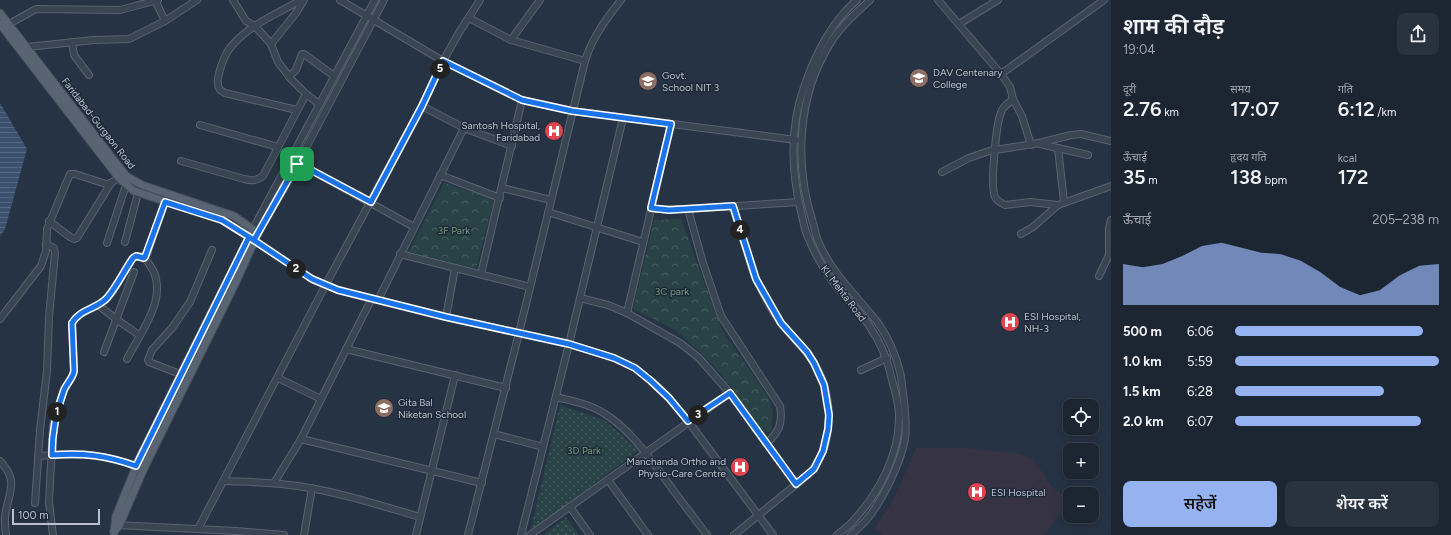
<!DOCTYPE html>
<html lang="hi">
<meta charset="utf-8">
<style>
:root{--surface:#1c2633;--page:#29323f;--text:#f1f3f6;--muted:#a0a5ac;--line:#3a434e;--accent:#95b2f1}
body{margin:0;font-family:Figtree,"Noto Sans Devanagari",sans-serif;background:var(--page);color:var(--text);height:100vh;display:flex;flex-direction:column;font-size:15px;white-space:nowrap}
*{box-sizing:border-box;margin:0}
p{font-size:13px;color:var(--muted)}
.icon{flex:none;width:22px;height:22px;fill:none;stroke:currentColor;stroke-width:2;stroke-linecap:round;stroke-linejoin:round}
.map{position:relative;flex:1;overflow:hidden}
.panel{display:flex;flex-direction:column;background:var(--surface);width:340px}
.panel>*{flex:none}
.controls{position:absolute;left:1063px;top:399px;display:grid;gap:8px}
.controls a{display:grid;place-items:center;width:36px;height:36px;border-radius:8px;background:var(--surface);box-shadow:0 2px 10px #0003,0 0 0 1px var(--line);font-size:20px}
.scale{position:absolute;left:12px;bottom:10px;width:88px;box-sizing:border-box;padding-left:4px;border:2px solid #b8c0cd;border-top:0;font-size:11px;line-height:14px;white-space:nowrap;color:#b8c0cd;-webkit-text-stroke:3px #1f2a39;paint-order:stroke}
.pin{position:absolute;display:grid;place-items:center;width:34px;height:34px;color:#fff;margin:-17px;border-radius:8px;box-shadow:0 2px 6px #0006}
.km{position:absolute;width:20px;height:20px;margin:-10px;border-radius:50%;background:#222;color:#fff;font-size:11px;line-height:20px;text-align:center}
.round{display:grid;place-items:center;flex:none;width:42px;height:42px;border-radius:8px;background:var(--page)}
.summary{display:flex;align-items:center;justify-content:space-between;height:68px;padding:0 12px}
h1{font-size:22px;font-weight:600;line-height:30px}
.figures{display:grid;grid-template-columns:repeat(3,1fr);gap:6px;height:68px;padding:4px 12px}
.figures div{display:grid;align-content:center}
.figures b{font-size:20px;font-weight:600}
.figures small{font-size:11px;font-weight:400}
.figures p{font-size:11px}
.chart{height:112px;padding:8px 12px}
.chart p{display:flex;justify-content:space-between}
.chart svg{width:100%;height:72px;margin-top:4px;fill:var(--accent);opacity:.7}
.primary-button{display:flex;gap:8px;margin-top:auto;padding:8px 12px}
.primary-button a{flex:1;height:46px;border-radius:8px;background:var(--accent);color:#111;font-size:16px;font-weight:600;line-height:46px;text-align:center}
.primary-button a+a{background:var(--page);color:var(--text)}
ul{padding:0 12px;list-style:none;font-size:13px}
li{display:grid;grid-template-columns:64px 48px 1fr;align-items:center;height:30px}
li i{height:10px;border-radius:5px;background:var(--accent)}
main{display:flex;flex:1;min-height:0}
.map>svg:first-child{display:block}
</style>
<main>
<div class="map">
<svg width="1111" height="535" viewBox="0 0 1111 535">
<defs>
<pattern id="forest-crowns" width="20" height="18" patternUnits="userSpaceOnUse"><rect width="20" height="18" fill="#284245"/><path d="M2 6a3 3 0 1 1 6 0M12 15a3 3 0 1 1 6 0" fill="none" stroke="#455c5f"/></pattern>
<pattern id="garden-dots" width="8" height="8" patternUnits="userSpaceOnUse"><rect width="8" height="8" fill="#284245"/><path d="M2 2h.1M6 6h.1" fill="none" stroke="#455c5f" stroke-width="1.8" stroke-linecap="round"/></pattern>
<pattern id="water-rules" width="6" height="5" patternUnits="userSpaceOnUse"><rect width="6" height="5" fill="#3b516d"/><path d="M0 2.5h6" fill="none" stroke="#556881"/></pattern>
</defs>
<rect width="100%" height="100%" fill="#263344"/>
<!-- medical -->
<path fill="#353344" d="M916 448H968L1021 454 1032 459 1044 474 1051 486 1069 500 1045 535H884L874 529 894 498Z"/>
<!-- forest -->
<g fill="url(#forest-crowns)">
<path d="M444 183 494 199 476 270 408 253Z"/>
<path d="M681 219 722 330 770 400 773 414 771 432 763 431 744 407 730 385 704 356 677 331 633 309 654 220Z"/>
</g>
<!-- garden -->
<g fill="url(#garden-dots)">
<path d="M560 405 604 420 639 450 530 532Z"/>
<path d="M566 517 579 535H543Z"/>
</g>
<!-- water -->
<path fill="url(#water-rules)" d="M0 103 27 149 5 229 0 236Z"/>
<g fill="none" stroke-linecap="round" stroke-linejoin="round">
<defs>
<g id="minor">
<path d="M155 0 165 21"/>
<path d="M233 0 246 21 255 26 271 44 278 62 291 79 306 94 319 104"/>
<path d="M340 0 443 61 522 100 572 111 796 140"/>
<path d="M938 0 1001 74 1104 0"/>
<path d="M469 18 511 40 585 61"/>
<path d="M9 24 36 9 120 10 158 0"/>
<path d="M959 24 998 0"/>
<path d="M511 40 540 0"/>
<path d="M72 42 74 55 89 75"/>
<path d="M271 44 296 13 304 0"/>
<path d="M27 47 94 40 129 39 165 21 197 0"/>
<path d="M1001 74 1010 87 1013 99C1010 102 1004 106 1002 110 996 121 990 187 995 197 997 201 1001 203 1005 205L1030 202 1058 205"/>
<path d="M289 77 296 70 302 54H304L334 76"/>
<path d="M1013 99 1022 116 1031 145"/>
<path d="M422 106 464 128 512 146"/>
<path d="M297 110 225 93 220 90C216 83 218 78 220 70 222 63 225 54 230 48 248 25 277 14 301 0"/>
<path d="M200 125 278 147"/>
<path d="M1040 144 1088 155"/>
<path d="M1058 148 1064 202"/>
<path d="M181 161 244 179C252 181 256 181 263 176L306 94"/>
<path d="M297 164 311 170 414 227"/>
<path d="M942 172 969 158 989 151 1039 143 1071 135 1081 134 1111 141"/>
<path d="M440 175 500 198"/>
<path d="M502 188 551 200"/>
<path d="M733 206C737 221 742 237 747 252 750 262 752 272 757 281 764 295 771 310 781 323 791 337 805 348 814 363 834 395 835 445 809 474L734 535"/>
<path d="M651 209H688L799 202"/>
<path d="M688 209 702 260 721 316 780 406C783 424 779 432 766 444"/>
<path d="M548 212 643 242"/>
<path d="M49 221 70 237 74 239 77 238 111 183"/>
<path d="M253 229 375 0"/>
<path d="M258 233 290 178 384 0"/>
<path d="M1021 234 1033 227 1058 205 1111 186"/>
<path d="M254 240 312 279 338 290 446 317 569 344 614 358 635 368 651 381 669 398 688 421 773 535"/>
<path d="M125 242 138 193"/>
<path d="M107 243 126 185"/>
<path d="M400 254 530 287"/>
<path d="M144 258 147 254 165 202"/>
<path d="M481 274 522 100"/>
<path d="M1099 276 1109 255V228L1111 220"/>
<path d="M580 298 608 305 627 313 680 343 699 358 728 391 796 484"/>
<path d="M378 300 464 128"/>
<path d="M98 305 116 319 139 335"/>
<path d="M627 313 671 124"/>
<path d="M446 317 455 268"/>
<path d="M0 319 41 266 46 251 47 229 70 174H75L106 184 111 183 121 176"/>
<path d="M346 349 506 388"/>
<path d="M104 352 134 272"/>
<path d="M861 370 887 358"/>
<path d="M180 374 149 362 148 360 152 350 172 328 190 302 212 250"/>
<path d="M278 378 321 399"/>
<path d="M556 397C572 401 590 404 605 414 629 429 646 453 663 476 677 496 692 515 707 535"/>
<path d="M494 434 543 447"/>
<path d="M301 439 482 483"/>
<path d="M39 456C76 453 100 453 136 466"/>
<path d="M0 461C17 479 11 489 6 510 4 518 5 527 6 535"/>
<path d="M608 480 648 535"/>
<path d="M224 481C248 482 273 482 298 486 339 492 379 505 420 517"/>
<path d="M274 483 301 439 372 298"/>
<path d="M35 503 40 430 47 371 49 317 55 253 54 248 46 244"/>
<path d="M570 507 590 535"/>
<path d="M116 525 236 531 284 535"/>
<path d="M198 529 325 286 422 106 443 61 460 31 480 0"/>
<path d="M53 535 49 502 53 426 64 389 72 377 74 371 72 323C79 311 93 310 103 302 115 292 122 275 130 262 133 258 137 254 143 257 148 261 151 267 154 272 166 302 140 333 127 359"/>
<path d="M304 535 312 488"/>
<path d="M416 535 455 375"/>
<path d="M468 535 519 333 585 61C592 38 606 19 621 0"/>
<path d="M521 535 569 344 623 118"/>
<path d="M530 535 730 393"/>
<path d="M837 535C842 531 849 526 853 521 879 493 900 454 899 415 899 404 895 391 892 380 888 361 881 343 870 327 857 307 837 291 825 270 818 259 812 247 807 235 804 228 803 219 801 212 791 170 790 127 804 87 815 55 831 22 857 0"/>
<path d="M851 535C857 529 863 524 868 518 883 499 901 462 905 439 907 424 905 408 903 393 902 387 902 379 900 372 896 356 888 337 878 323 858 297 832 274 819 243 816 237 815 229 813 223 794 164 797 96 831 42 841 26 856 13 870 0"/>
</g>
<g id="major">
<path d="M0 13 126 176 142 185 234 216 258 233 235 284 144 468 119 526 114 531"/>
<path d="M0 24 119 178 134 191 222 220 254 240"/>
<path d="M114 533 116 516 140 457 251 233"/>
</g>
</defs>
<!-- minor casing -->
<use href="#minor" stroke="#596371" stroke-width="8"/>
<!-- major casing -->
<use href="#major" stroke="#444e5d" stroke-width="9"/>
<!-- minor -->
<use href="#minor" stroke="#3a4553" stroke-width="6"/>
<!-- major -->
<use href="#major" stroke="#596473" stroke-width="7"/>
</g>
<g fill="none" stroke-linecap="round" stroke-linejoin="round">
<defs>
<path id="route" d="M297 164 254 240 222 220 165 202 145 257 144 258 136 256 133 258C124 271 117 286 107 298 97 309 80 309 72 323L74 371C73 378 67 383 64 390 56 411 52 432 52 455 84 453 105 455 136 466L249 237 312 279 338 290 446 317 569 344 614 358 635 368 651 381 669 398 688 421 730 393 796 484 814 469 823 451 828 429 829 415 824 385 814 363 807 352 781 323 756 279 733 206 669 210 651 208 671 124 572 111 522 100 443 61 422 106 371 202 311 170 297 164"/>
</defs>
<!-- route casing -->
<use href="#route" stroke="#fff" stroke-width="8"/>
<!-- route -->
<use href="#route" stroke="#1a73e8" stroke-width="5"/>
</g>
<!-- icons -->
<defs>
<symbol id="university-disc" viewBox="-11 -11 22 22"><circle r="9.5" fill="#8d6e63" stroke="#1f2a39"/><path d="M0-5L7-2L0 1L-7-2ZM-4 1L0 2.5L4 1V4Q0 6-4 4Z" fill="#fff"/></symbol>
<symbol id="school-disc" viewBox="-11 -11 22 22"><circle r="9.5" fill="#8d6e63" stroke="#1f2a39"/><path d="M0-5L7-2L0 1L-7-2ZM-4 1L0 2.5L4 1V4Q0 6-4 4Z" fill="#fff"/></symbol>
<symbol id="hospital-disc" viewBox="-11 -11 22 22"><circle r="9.5" fill="#e0444e" stroke="#1f2a39"/><path d="M-5-5h3v3.5h4V-5h3V5h-3V1.5h-4V5h-3Z" fill="#fff"/></symbol>
</defs>
<g fill-rule="evenodd">
<use href="#university-disc" x="908" y="67" width="22" height="22"/>
<use href="#school-disc" x="637" y="70" width="22" height="22"/>
<use href="#hospital-disc" x="543" y="120" width="22" height="22"/>
<use href="#hospital-disc" x="999" y="311" width="22" height="22"/>
<use href="#school-disc" x="373" y="397" width="22" height="22"/>
<use href="#hospital-disc" x="729" y="456" width="22" height="22"/>
<use href="#hospital-disc" x="966" y="481" width="22" height="22"/>
</g>
<g text-anchor="middle" stroke-width="3" stroke-linejoin="round" paint-order="stroke">
<!-- poi labels -->
<g font-size="10" fill="#b8c0cd" stroke="#1f2a39" text-anchor="start">
<text x="933" y="76">DAV Centenary<tspan x="933" dy="12">College</tspan></text>
<text x="662" y="79">Govt.<tspan x="662" dy="12">School NIT 3</tspan></text>
<text x="540" y="129" text-anchor="end">Santosh Hospital,<tspan x="540" dy="12">Faridabad</tspan></text>
<text x="1024" y="320">ESI Hospital,<tspan x="1024" dy="12">NH-3</tspan></text>
<text x="398" y="406">Gita Bal<tspan x="398" dy="12">Niketan School</tspan></text>
<text x="726" y="465" text-anchor="end">Manchanda Ortho and<tspan x="726" dy="12">Physio-Care Centre</tspan></text>
<text x="991" y="496">ESI Hospital</text>
</g>
<!-- street labels -->
<g font-size="10" fill="#b8c0cd" stroke="#1f2a39">
<text transform="translate(99 123) rotate(52)" y="4">Faridabad-Gurgaon Road</text>
<text transform="translate(844 293) rotate(53)" y="4">KL Mehta Road</text>
</g>
<!-- park labels -->
<g font-size="10" fill="#6e9f79" stroke="#1f2a39">
<text x="454" y="234">3F Park</text>
<text x="672" y="295">3C park</text>
<text x="584" y="454">3D Park</text>
</g>
</g>
</svg>
<div class="controls">
<a><svg class="icon" aria-label="locate" viewBox="0 0 24 24"><circle cx="12" cy="12" r="6"/><path d="M12 2v4M12 18v4M2 12h4M18 12h4"/></svg></a>
<a>+</a>
<a>−</a>
</div>
<div class="scale">100 m</div>
<div class="pin" style="left:297px;top:164px;background:#1e9e55"><svg class="icon" aria-label="arrive" viewBox="0 0 24 24"><path d="M6 21V4h12l-3 4 3 4H6"/></svg></div>
<b class="km" style="left:57px;top:412px">1</b>
<b class="km" style="left:296px;top:269px">2</b>
<b class="km" style="left:698px;top:415px">3</b>
<b class="km" style="left:740px;top:230px">4</b>
<b class="km" style="left:440px;top:69px">5</b>
</div>
<section class="panel">
<div class="summary"><div><h1>शाम की दौड़</h1><p>19:04</p></div><a class="round"><svg class="icon" aria-label="share" viewBox="0 0 24 24"><path d="M12 15V3M7 8l5-5 5 5M5 13v7h14v-7"/></svg></a></div>
<div class="figures">
<div><p>दूरी</p><b>2.76<small> km</small></b></div>
<div><p>समय</p><b>17:07</b></div>
<div><p>गति</p><b>6:12<small> /km</small></b></div>
</div>
<div class="figures">
<div><p>ऊँचाई</p><b>35<small> m</small></b></div>
<div><p>हृदय गति</p><b>138<small> bpm</small></b></div>
<div><p>kcal</p><b>172</b></div>
</div>
<div class="chart"><p><span>ऊँचाई</span>205–238 m</p>
<svg viewBox="0 0 160 44" preserveAspectRatio="none"><path d="M0 44V19L10 21L20 19L30 14L40 8L50 6L60 9L70 12L80 13L90 17L100 24L110 33L120 38L130 35L140 26L150 20L160 19V44z"/></svg>
</div>
<ul>
<li><b>500 m</b>6:06<i style="width:92%"></i></li>
<li><b>1.0 km</b>5:59<i style="width:100%"></i></li>
<li><b>1.5 km</b>6:28<i style="width:73%"></i></li>
<li><b>2.0 km</b>6:07<i style="width:91%"></i></li>
</ul>
<div class="primary-button"><a>सहेजें</a><a>शेयर करें</a></div>
</section>
</main>
